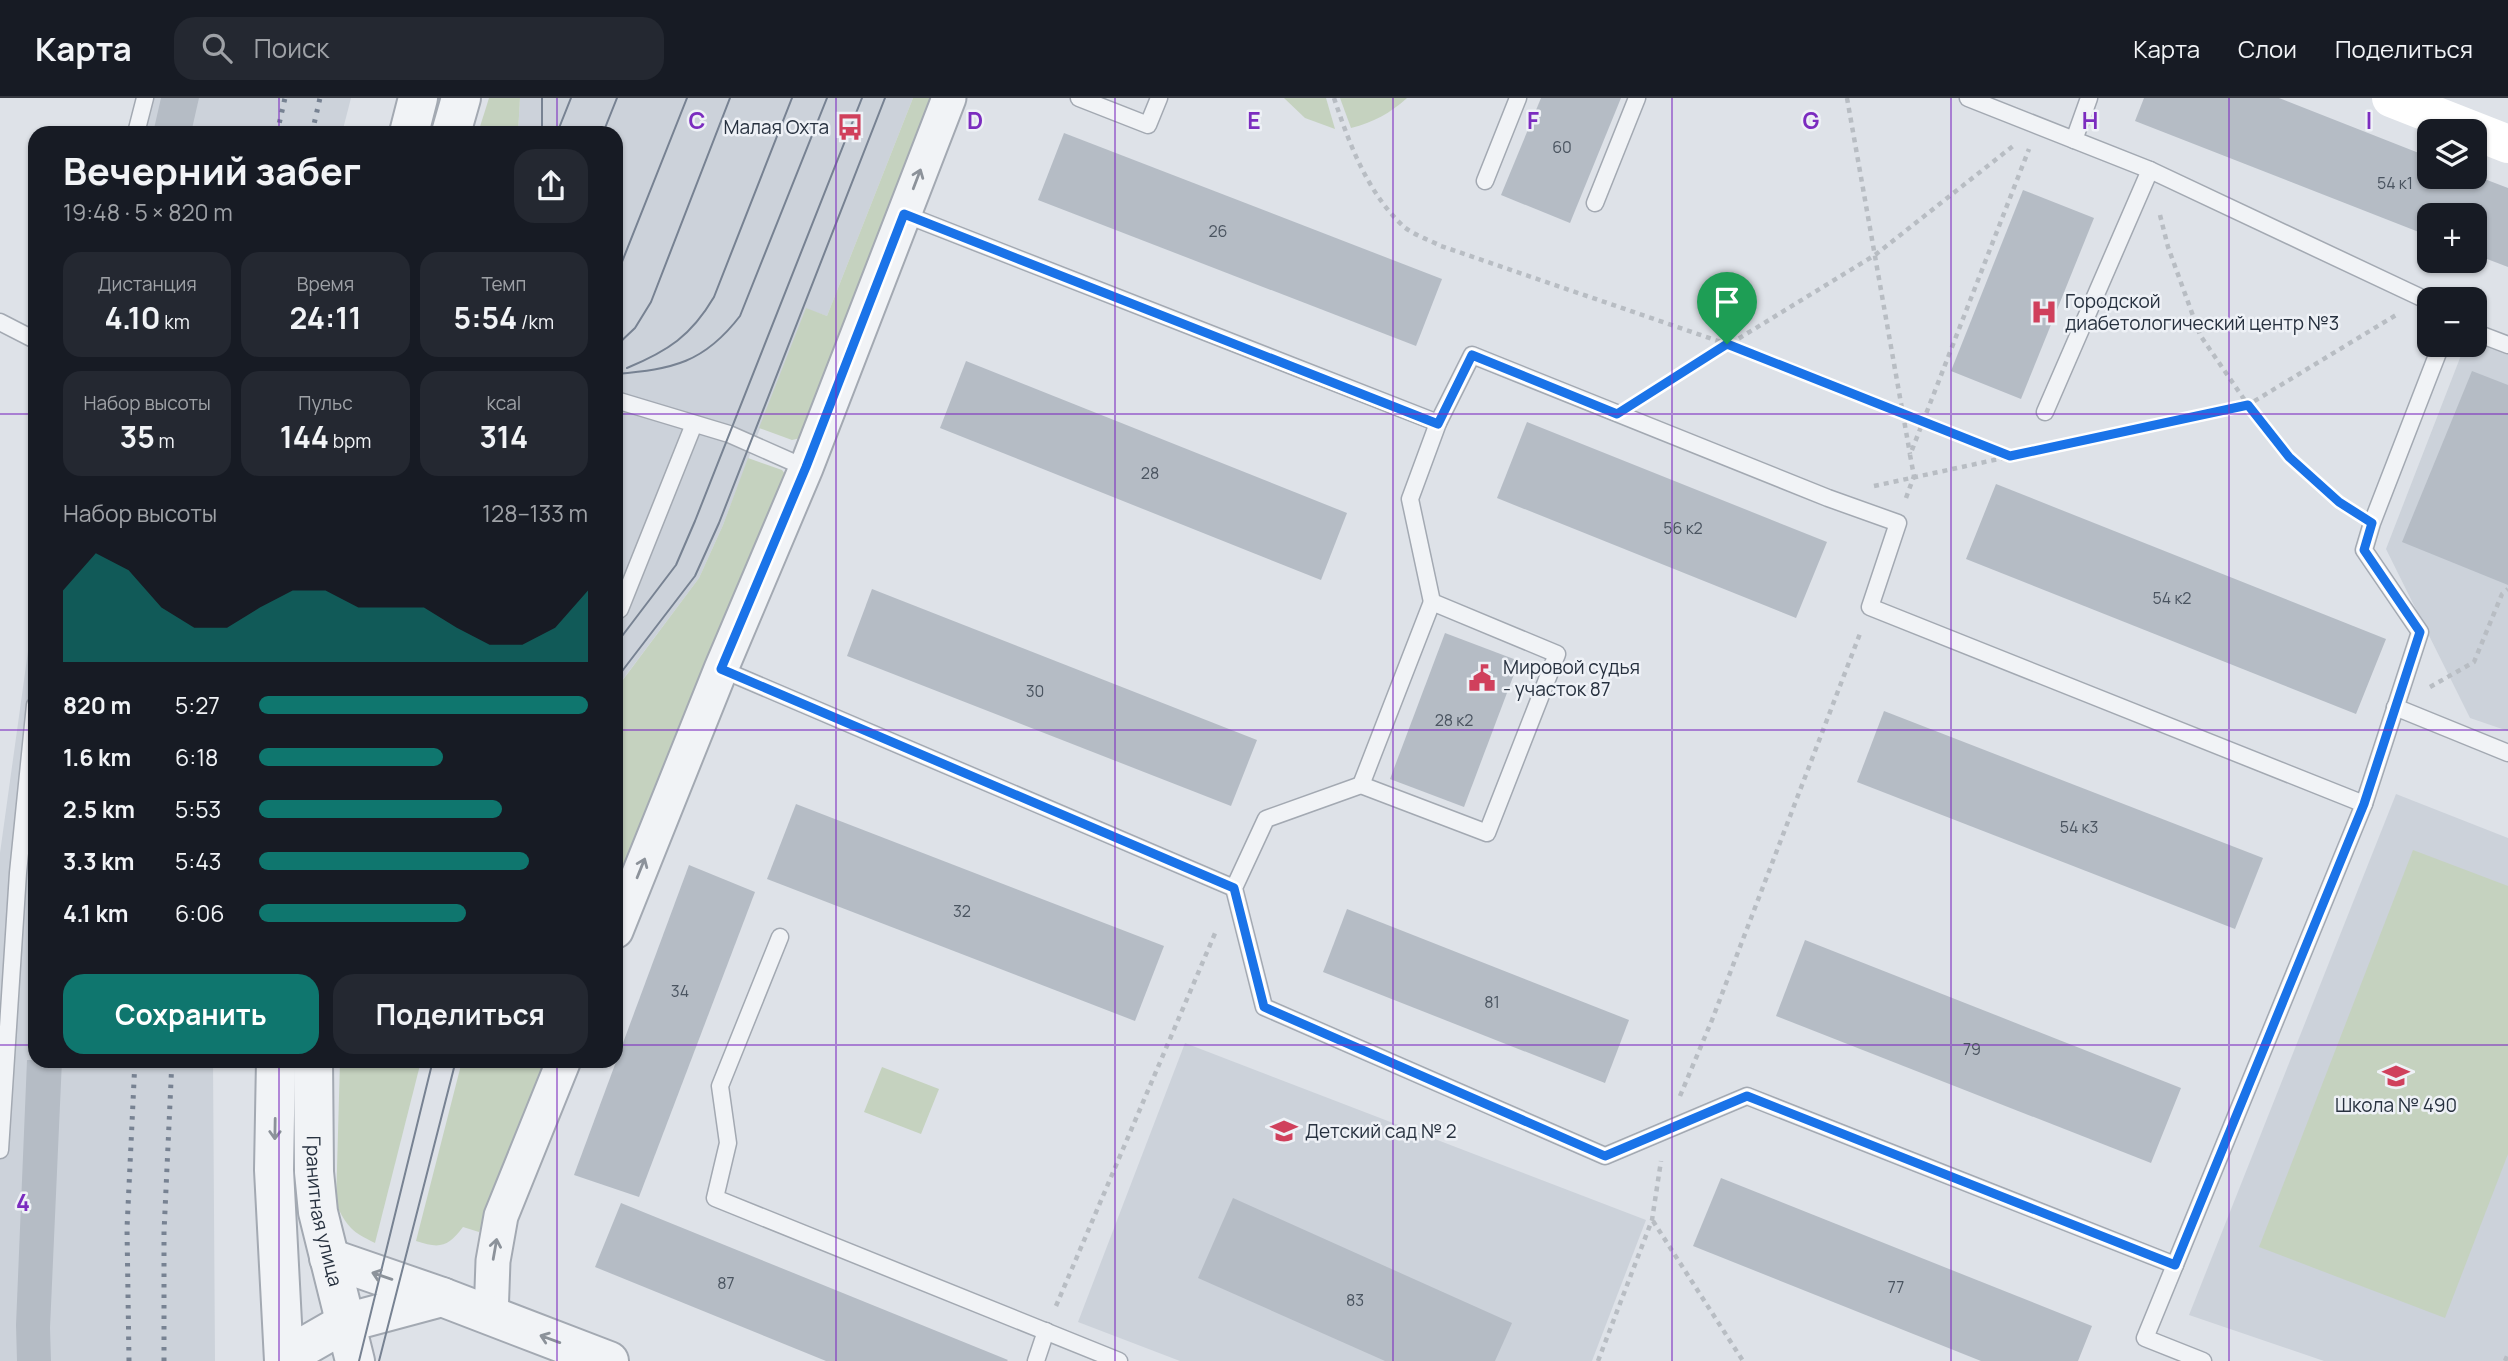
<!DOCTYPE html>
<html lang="ru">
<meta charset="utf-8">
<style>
:root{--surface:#171b24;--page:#242831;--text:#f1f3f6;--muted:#9ea1a6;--line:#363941;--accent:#0f766e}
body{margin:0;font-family:Manrope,sans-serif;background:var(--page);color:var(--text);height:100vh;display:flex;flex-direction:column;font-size:26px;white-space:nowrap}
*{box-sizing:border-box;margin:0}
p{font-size:23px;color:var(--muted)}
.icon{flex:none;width:38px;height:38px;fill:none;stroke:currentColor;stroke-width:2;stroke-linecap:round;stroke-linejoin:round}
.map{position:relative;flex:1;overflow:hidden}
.drawer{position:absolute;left:28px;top:28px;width:595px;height:942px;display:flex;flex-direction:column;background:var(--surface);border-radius:21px;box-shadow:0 2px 5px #0004}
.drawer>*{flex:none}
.tools{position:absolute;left:2417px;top:21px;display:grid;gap:14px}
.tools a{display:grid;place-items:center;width:70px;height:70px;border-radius:14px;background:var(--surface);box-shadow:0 2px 5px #0004;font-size:35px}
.pin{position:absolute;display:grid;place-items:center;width:60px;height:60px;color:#fff;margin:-72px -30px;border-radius:50% 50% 50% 0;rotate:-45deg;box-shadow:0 0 7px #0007}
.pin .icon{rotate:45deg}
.round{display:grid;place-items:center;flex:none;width:74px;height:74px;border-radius:21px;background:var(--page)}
.overview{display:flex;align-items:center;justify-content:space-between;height:119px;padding:0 35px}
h1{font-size:38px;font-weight:700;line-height:52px}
.figures{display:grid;grid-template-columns:repeat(3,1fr);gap:10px;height:119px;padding:7px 35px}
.figures div{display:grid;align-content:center;border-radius:18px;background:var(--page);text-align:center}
.figures b{font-size:30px;font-weight:700}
.figures small{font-size:19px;font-weight:400}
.figures p{font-size:19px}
.chart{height:196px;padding:14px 35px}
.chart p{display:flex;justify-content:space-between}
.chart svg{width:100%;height:126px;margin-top:7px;fill:var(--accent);opacity:.7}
.button{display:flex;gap:14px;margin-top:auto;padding:14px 35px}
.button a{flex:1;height:80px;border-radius:21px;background:var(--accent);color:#fff;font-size:28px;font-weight:700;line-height:80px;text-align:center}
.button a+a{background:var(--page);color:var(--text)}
ul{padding:0 35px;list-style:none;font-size:23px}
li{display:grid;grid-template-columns:112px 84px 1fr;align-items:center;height:52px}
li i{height:18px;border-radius:9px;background:var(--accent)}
header{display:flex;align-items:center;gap:42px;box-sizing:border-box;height:98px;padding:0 35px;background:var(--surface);border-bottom:2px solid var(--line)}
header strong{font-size:33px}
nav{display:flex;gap:38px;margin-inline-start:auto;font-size:24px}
.search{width:490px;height:63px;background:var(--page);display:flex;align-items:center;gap:18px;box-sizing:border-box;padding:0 24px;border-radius:21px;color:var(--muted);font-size:26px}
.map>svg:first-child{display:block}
</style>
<header>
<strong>Карта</strong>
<div class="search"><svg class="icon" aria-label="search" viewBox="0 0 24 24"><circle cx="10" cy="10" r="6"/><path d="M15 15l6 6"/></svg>Поиск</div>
<nav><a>Карта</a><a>Слои</a><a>Поделиться</a></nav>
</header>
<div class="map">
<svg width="2508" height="1263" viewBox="0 0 2508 1263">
<rect width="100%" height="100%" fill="#dee2e8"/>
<!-- built -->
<g fill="#ccd2da">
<path d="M138 0H351L342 35H128Z"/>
<path d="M520 0H913L827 218 806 211 723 427 699 480 618 588H616V35H518Z"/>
<path d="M2475 231 2508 242V633L2470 620 2386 451 2465 247H2474Z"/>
<path d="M35 503V962L213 963 215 1263H0V755Z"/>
<path d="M2396 696 2508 740V1263H2324L2189 1217Z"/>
<path d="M1185 945 1646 1122 1592 1263H1180L1078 1224Z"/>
</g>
<!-- green -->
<g fill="#c5d2bf">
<path d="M489 0H520L518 35H478Z"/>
<path d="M913 0H938L805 339 792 342 759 330 806 210 827 218Z"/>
<path d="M1284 0H1326L1335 31 1305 20Z"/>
<path d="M1340 0H1407C1389 16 1374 24 1351 30Z"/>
<path d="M748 360 782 372 789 381 616 805V591L699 480 723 427Z"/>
<path d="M2413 752 2508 788V1056L2445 1220 2259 1149Z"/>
<path d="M340 963H421L375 1145C352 1134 347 1129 336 1106Z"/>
<path d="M462 963H550L479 1134 463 1129C448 1149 440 1151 416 1143Z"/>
<path d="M882 969 939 991 921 1036 864 1014Z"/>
</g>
<!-- building -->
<g fill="#b5bcc5">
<path d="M161 0H199L191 35H153Z"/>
<path d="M1541 0H1621L1570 125 1501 97Z"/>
<path d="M2144 0H2279L2429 59V79H2474V77L2508 90V169L2474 156V117H2429V138L2135 23Z"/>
<path d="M1064 35 1442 181 1416 248 1038 102Z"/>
<path d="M2023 92 2094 120 2021 301 1951 273Z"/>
<path d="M966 263 1347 415 1321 482 940 330Z"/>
<path d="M2472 273 2508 287V487L2402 444Z"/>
<path d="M1527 324 1827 444 1796 520 1497 400Z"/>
<path d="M1996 386 2386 541 2356 616 1966 461Z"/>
<path d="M872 491 1257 642 1231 708 847 558Z"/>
<path d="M1445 535 1519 563 1464 709 1390 681Z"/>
<path d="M1884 613 2263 760 2235 831 1857 684Z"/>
<path d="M796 706 1164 848 1135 923 767 781Z"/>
<path d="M689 767 755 794 639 1099 574 1077Z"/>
<path d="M1347 811 1629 922 1605 985 1323 874Z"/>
<path d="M1805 842 2181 990 2151 1065 1776 918Z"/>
<path d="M27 962H62L50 1230 51 1263H17L16 1227Z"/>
<path d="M1721 1080 2092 1228 2078 1263H1981L1693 1148Z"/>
<path d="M1233 1100 1512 1225 1495 1263H1385L1198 1180Z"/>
<path d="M621 1105 1008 1262 1007 1263H826L595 1169Z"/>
</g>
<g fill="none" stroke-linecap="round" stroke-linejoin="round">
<defs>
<g id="service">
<path d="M1079 0 1148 27 1159 0"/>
<path d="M1968 0 2150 72 2424 201 2429 206"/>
<path d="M136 35 145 0"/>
<path d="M2074 42 2089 0"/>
<path d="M1485 83 1518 0"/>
<path d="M1595 105 1637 0"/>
<path d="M904 116 1438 325"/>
<path d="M0 224 35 242"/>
<path d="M2474 234 2508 247"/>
<path d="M616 302 729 336 806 370"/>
<path d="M2045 314 2150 72"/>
<path d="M616 514 620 511 694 326"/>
<path d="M721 571 1234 790"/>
<path d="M2395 609 2508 655"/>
<path d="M1361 687 1432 504"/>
<path d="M780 839 720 988 728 1045 715 1100 1119 1263"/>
<path d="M0 1052 18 775 35 607"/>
<path d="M2175 1167 1747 998 1605 1058 1264 909 1234 790 1266 721 1361 687 1487 735 1557 556 1432 504 1410 401 1438 325 1472 257 1828 400 1898 425 1870 509 2364 706 2420 534 2364 452 2372 425 2441 247"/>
<path d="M1036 1263 1046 1233"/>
<path d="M2203 1263 2145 1240 2364 706"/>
</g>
<g id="minor">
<path d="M616 833 721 571 806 370 949 0"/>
<path d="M491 1219 493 1163 501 1118 564 962"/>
</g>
<g id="tertiary">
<path d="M409 35 418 0"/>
<path d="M451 35 461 0"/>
<path d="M276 962 274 1072 284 1263"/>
<path id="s1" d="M313 962 314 1074 318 1114 355 1263"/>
<path d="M329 1160 442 1199 609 1263"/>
<path d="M284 1260 345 1225 442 1199"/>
</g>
</defs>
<!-- service casing -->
<use href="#service" stroke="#a3a9b2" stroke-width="19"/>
<!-- minor casing -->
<use href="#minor" stroke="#a3a9b2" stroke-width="37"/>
<!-- tertiary casing -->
<use href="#tertiary" stroke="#a3a9b2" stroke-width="42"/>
<!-- path -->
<g stroke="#b8bdc3" stroke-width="4.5" stroke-dasharray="5 5" stroke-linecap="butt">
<path d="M1334 0C1349 45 1367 94 1403 128 1412 136 1429 142 1441 148L1727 246 2010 358"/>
<path d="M1847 0 1910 356"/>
<path d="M2160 117 2168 149 2200 237 2248 307 2289 359 2339 404 2351 411"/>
<path d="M1645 298 1875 157 2013 48"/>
<path d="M1874 388 2248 307 2396 217"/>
<path d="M1906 400 1914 378 1910 357 2029 51"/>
<path d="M2430 589 2474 564 2502 496 2508 491"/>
<path d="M1680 998 1712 922 1861 533"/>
<path d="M1653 1123 1743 1263"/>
<path d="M1056 1208 1216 833"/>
<path d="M1598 1263 1652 1122 1661 1063"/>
<path d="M2505 1263 2508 1256"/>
</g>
<!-- service -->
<use href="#service" stroke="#f1f3f6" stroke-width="16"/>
<!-- minor -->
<use href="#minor" stroke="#f1f3f6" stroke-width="33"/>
<!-- tertiary -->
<use href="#tertiary" stroke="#f1f3f6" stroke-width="38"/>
<!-- secondary -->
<path stroke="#fff" stroke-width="38" d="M2391 0 2508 46"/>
<!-- tram -->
<g stroke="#778292" stroke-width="2">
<path d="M542 35V0"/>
<path d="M557 35 571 0"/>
<path d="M603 35 617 0"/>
<path d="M616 179 687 0"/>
<path d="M616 248 635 230 651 204 730 0"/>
<path d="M627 270C668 253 691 238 714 199L792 0"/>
<path d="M616 276C673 271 704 265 740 218L827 0"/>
<path d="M616 546 676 467 695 423 862 0"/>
<path d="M616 581 695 478 719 425 885 0"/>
<path d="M359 1263 433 962"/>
<path d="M379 1263 456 962"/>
</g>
<!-- rail -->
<g stroke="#778292" stroke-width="5" stroke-dasharray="3.5 7" stroke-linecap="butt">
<path d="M277 35 285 0"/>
<path d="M312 35 320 0"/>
<path d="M129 1263 127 1130 135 962"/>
<path d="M164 1263V1134L172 962"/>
</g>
</g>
<!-- one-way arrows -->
<defs><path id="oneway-shaft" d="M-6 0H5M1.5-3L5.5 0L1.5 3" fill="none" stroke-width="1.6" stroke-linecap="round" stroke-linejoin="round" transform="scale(1.75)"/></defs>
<g stroke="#8c929a">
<use href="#oneway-shaft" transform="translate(917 81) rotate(-69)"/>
<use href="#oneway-shaft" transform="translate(641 770) rotate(-68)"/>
<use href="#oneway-shaft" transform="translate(275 1031) rotate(91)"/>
<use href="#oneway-shaft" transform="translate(495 1151) rotate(-80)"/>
<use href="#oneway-shaft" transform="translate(382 1178) rotate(-161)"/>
<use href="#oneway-shaft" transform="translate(550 1241) rotate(-160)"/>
</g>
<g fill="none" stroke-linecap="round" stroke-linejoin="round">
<defs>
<path id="route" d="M904 116 1438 326 1472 257 1617 316 1727 246 2010 358 2248 307 2289 359 2339 404 2372 425 2364 452 2420 534 2364 706 2175 1167 1747 998 1605 1058 1264 909 1234 790 721 571 806 369Z"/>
</defs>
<!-- route casing -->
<use href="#route" stroke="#fff" stroke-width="14"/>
<!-- route -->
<use href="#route" stroke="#1a73e8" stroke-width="9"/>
</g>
<!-- grid -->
<path fill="none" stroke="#7b2cbf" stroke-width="2" stroke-opacity="0.55" d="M279 0V35M557 0V35M836 0V1263M1115 0V1263M1393 0V1263M1672 0V1263M1951 0V1263M2229 0V1263M0 316H35M616 316H2508M0 632H35M616 632H2508M0 947H35M616 947H2508M279 962V1263M557 962V1263"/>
<!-- icons -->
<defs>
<symbol id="bus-bare" viewBox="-9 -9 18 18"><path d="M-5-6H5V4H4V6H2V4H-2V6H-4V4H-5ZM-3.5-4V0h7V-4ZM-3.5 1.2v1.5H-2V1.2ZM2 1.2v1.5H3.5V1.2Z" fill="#d0405c" stroke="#eef1f6" stroke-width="2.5" paint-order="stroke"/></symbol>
<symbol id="hospital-bare" viewBox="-9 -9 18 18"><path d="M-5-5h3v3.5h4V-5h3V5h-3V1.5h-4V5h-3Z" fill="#d0405c" stroke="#eef1f6" stroke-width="2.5" paint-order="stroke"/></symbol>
<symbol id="civic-bare" viewBox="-9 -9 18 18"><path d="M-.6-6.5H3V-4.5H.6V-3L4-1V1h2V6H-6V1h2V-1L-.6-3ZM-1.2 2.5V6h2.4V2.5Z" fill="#d0405c" stroke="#eef1f6" stroke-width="2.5" paint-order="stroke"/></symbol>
<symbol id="school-bare" viewBox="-9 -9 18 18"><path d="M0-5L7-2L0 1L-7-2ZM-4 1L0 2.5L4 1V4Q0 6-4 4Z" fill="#d0405c" stroke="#eef1f6" stroke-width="2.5" paint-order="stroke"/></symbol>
</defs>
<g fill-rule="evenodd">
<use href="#bus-bare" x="831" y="10" width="38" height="38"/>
<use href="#hospital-bare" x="2025" y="195" width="38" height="38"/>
<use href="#civic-bare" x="1463" y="561" width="38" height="38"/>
<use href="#school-bare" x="2377" y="959" width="38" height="38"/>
<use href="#school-bare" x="1265" y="1014" width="38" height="38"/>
</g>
<g text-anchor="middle" stroke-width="5" stroke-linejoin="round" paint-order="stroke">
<!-- number labels -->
<g font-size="16" fill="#4a5460">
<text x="1562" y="55">60</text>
<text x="2395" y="91">54 к1</text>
<text x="1218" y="139">26</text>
<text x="1150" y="381">28</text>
<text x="1683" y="436">56 к2</text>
<text x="2172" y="506">54 к2</text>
<text x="1035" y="599">30</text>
<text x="1454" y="628">28 к2</text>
<text x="2079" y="735">54 к3</text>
<text x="962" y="819">32</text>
<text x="680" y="899">34</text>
<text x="1492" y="910">81</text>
<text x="1972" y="957">79</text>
<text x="726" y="1191">87</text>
<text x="1896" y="1195">77</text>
<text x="1355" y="1208">83</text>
</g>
<!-- poi labels -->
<g font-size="19" fill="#27313f" stroke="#eef1f6" text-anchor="start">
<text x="829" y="36" text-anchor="end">Малая Охта</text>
<text x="2065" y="210">Городской<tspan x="2065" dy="22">диабетологический центр №3</tspan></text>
<text x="1503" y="576">Мировой судья<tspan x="1503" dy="22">- участок 87</tspan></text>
<text x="2396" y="1014" text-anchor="middle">Школа № 490</text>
<text x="1305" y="1040">Детский сад № 2</text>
</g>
<!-- street labels -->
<g font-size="19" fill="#27313f" stroke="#eef1f6">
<text dy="7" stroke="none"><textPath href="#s1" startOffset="152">Гранитная улица</textPath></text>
</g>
</g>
<g font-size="23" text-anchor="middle" font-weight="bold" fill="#7b2cbf" stroke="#eef1f6" stroke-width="5" stroke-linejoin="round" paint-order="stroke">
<text x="697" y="31">C</text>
<text x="975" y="31">D</text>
<text x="1254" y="31">E</text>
<text x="1533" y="31">F</text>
<text x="1811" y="31">G</text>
<text x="2090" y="31">H</text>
<text x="2369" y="31">I</text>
<text x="23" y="1113">4</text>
</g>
</svg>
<div class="tools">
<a><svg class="icon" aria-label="layers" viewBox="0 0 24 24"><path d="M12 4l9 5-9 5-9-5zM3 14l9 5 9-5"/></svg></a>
<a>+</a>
<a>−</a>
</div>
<div class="pin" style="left:1727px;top:246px;background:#1e9e55"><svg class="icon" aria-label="arrive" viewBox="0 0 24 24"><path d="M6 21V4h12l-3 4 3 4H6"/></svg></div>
<section class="drawer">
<div class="overview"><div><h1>Вечерний забег</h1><p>19:48 · 5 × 820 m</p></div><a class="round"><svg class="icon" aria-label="share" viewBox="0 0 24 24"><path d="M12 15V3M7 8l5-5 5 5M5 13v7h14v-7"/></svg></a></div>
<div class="figures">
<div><p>Дистанция</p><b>4.10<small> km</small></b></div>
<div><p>Время</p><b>24:11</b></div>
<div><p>Темп</p><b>5:54<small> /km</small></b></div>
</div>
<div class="figures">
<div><p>Набор высоты</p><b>35<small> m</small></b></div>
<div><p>Пульс</p><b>144<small> bpm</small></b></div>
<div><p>kcal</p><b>314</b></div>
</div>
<div class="chart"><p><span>Набор высоты</span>128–133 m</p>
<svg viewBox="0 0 160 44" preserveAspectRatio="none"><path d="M0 44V19L10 6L20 12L30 25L40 32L50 32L60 25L70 19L80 19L90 25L100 25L110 25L120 32L130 38L140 38L150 32L160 19V44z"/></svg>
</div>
<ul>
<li><b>820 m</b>5:27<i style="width:100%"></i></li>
<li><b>1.6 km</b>6:18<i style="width:56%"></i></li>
<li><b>2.5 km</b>5:53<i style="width:74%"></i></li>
<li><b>3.3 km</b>5:43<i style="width:82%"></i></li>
<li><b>4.1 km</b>6:06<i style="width:63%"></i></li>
</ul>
<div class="button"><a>Сохранить</a><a>Поделиться</a></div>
</section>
</div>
